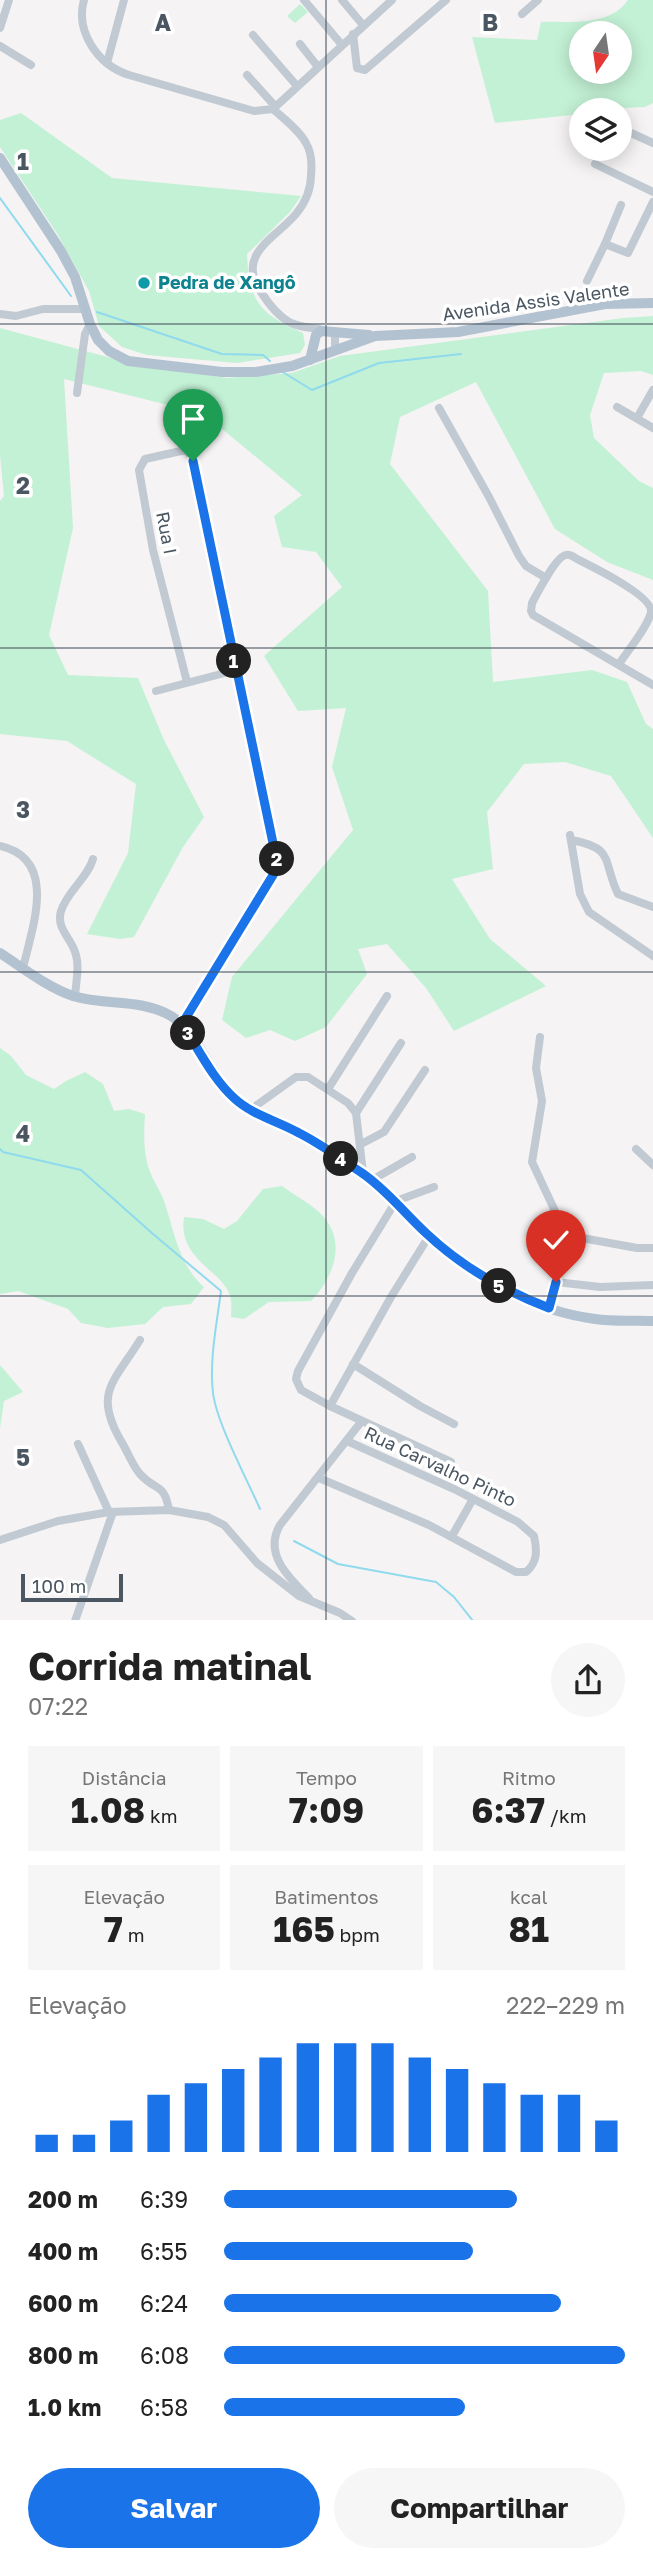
<!DOCTYPE html>
<html lang="pt">
<meta charset="utf-8">
<style>
:root{--surface:#fff;--page:#f6f6f6;--text:#222;--muted:#767676;--accent:#1a73e8}
body{margin:0;font-family:"Golos Text",sans-serif;background:var(--page);color:var(--text);height:100vh;display:flex;flex-direction:column;font-size:26px;white-space:nowrap}
*{box-sizing:border-box;margin:0}
p{font-size:23px;color:var(--muted)}
.icon{flex:none;width:38px;height:38px;fill:none;stroke:currentColor;stroke-width:2;stroke-linecap:round;stroke-linejoin:round}
.map{position:relative;height:1620px;overflow:hidden}
.panel{display:flex;flex-direction:column;background:var(--surface);flex:1}
.panel>*{flex:none}
.needle{width:46px;rotate:193deg}
.controls{position:absolute;left:569px;top:21px;display:grid;gap:14px}
.controls a{display:grid;place-items:center;width:63px;height:63px;border-radius:50%;background:var(--surface);box-shadow:0 4px 18px #0003;font-size:35px}
.scale{position:absolute;left:21px;bottom:18px;width:102px;box-sizing:border-box;padding-left:7px;border:4px solid #4a5661;border-top:0;font-size:19px;line-height:24px;white-space:nowrap;color:#4a5661;-webkit-text-stroke:5px #fff;paint-order:stroke}
.pin{position:absolute;display:grid;place-items:center;width:60px;height:60px;color:#fff;margin:-72px -30px;border-radius:50% 50% 50% 0;rotate:-45deg;box-shadow:0 0 7px #0007}
.pin .icon{rotate:45deg}
.km{position:absolute;width:35px;height:35px;margin:-18px;border-radius:50%;background:#222;color:#fff;font-size:19px;line-height:35px;text-align:center}
.round{display:grid;place-items:center;flex:none;width:74px;height:74px;border-radius:37px;background:var(--page)}
.summary{display:flex;align-items:center;justify-content:space-between;height:119px;padding:0 28px}
h1{font-size:38px;font-weight:700;line-height:52px}
.metrics{display:grid;grid-template-columns:repeat(3,1fr);gap:10px;height:119px;padding:7px 28px}
.metrics div{display:grid;align-content:center;border-radius:0px;background:var(--page);text-align:center}
.metrics b{font-size:35px;font-weight:700}
.metrics small{font-size:19px;font-weight:400}
.metrics p{font-size:19px}
.chart{height:196px;padding:14px 28px}
.chart p{display:flex;justify-content:space-between}
.chart svg{width:100%;height:126px;margin-top:7px;stroke:var(--accent);stroke-width:6}
.action{display:flex;gap:14px;margin-top:auto;padding:14px 28px}
.action a{flex:1;height:80px;border-radius:42px;background:var(--accent);color:#fff;font-size:28px;font-weight:700;line-height:80px;text-align:center}
.action a+a{background:var(--page);color:var(--text)}
ul{padding:0 28px;list-style:none;font-size:23px}
li{display:grid;grid-template-columns:112px 84px 1fr;align-items:center;height:52px}
li i{height:18px;border-radius:9px;background:var(--accent)}
.map>svg:first-child{display:block}
</style>
<div class="map">
<svg width="653" height="1621" viewBox="0 0 653 1621">
<rect width="100%" height="100%" fill="#f5f3f3"/>
<!-- green -->
<g fill="#c3f1d5" fill-rule="evenodd">
<path d="M628 0H653V103L645 107 581 110V114L495 123 472 37 537 40 541 22C569 21 610 27 628 0ZM581 33H620V72H581Z"/>
<path d="M300 4 308 12 295 23 287 16Z"/>
<path d="M21 113 112 178 301 196 290 212 247 254C249 302 260 314 303 333L305 345 300 353 237 363 147 355 122 347 99 326 89 291 58 235 0 147V120Z"/>
<path d="M653 316V375L641 371 604 373 590 415 594 438 639 481 653 488V580L607 562 555 529 476 382 400 417 390 464 488 591 493 682 592 670 627 682 646 724 653 729V838L611 776 565 762 524 764 487 812 493 869 452 879 490 939 546 986 454 1031 426 988 387 944 358 949 367 974 326 1027 295 1041 270 1030 246 1038 222 1020 232 977 353 830 332 767 346 708 298 711 264 656 342 587 316 552 282 547 274 516 302 495 204 414 64 379 73 528 49 635 68 675 138 678 164 740 204 817 183 847 134 937 120 939 87 934 128 853 136 784 67 741 0 734V501L4 496 0 455V328L126 362 227 378 292 373 340 356 623 318Z"/>
<path d="M0 1048 11 1056 26 1075 54 1089 66 1081 85 1072 103 1084 114 1111 129 1109 145 1114C144 1131 143 1152 149 1169 153 1181 161 1191 165 1204 175 1234 179 1265 204 1287L191 1304 163 1307 145 1324 108 1328 81 1323 68 1309 18 1291 0 1294Z"/>
<path d="M282 1186C294 1195 308 1202 319 1212 348 1239 335 1276 311 1301L269 1302 244 1319 231 1317C231 1311 232 1305 231 1300 227 1271 177 1262 184 1217L203 1219 224 1229 237 1221 263 1189Z"/>
<path d="M0 1365 23 1392 4 1401 0 1428Z"/>
</g>
<g fill="none" stroke-linecap="round" stroke-linejoin="round">
<!-- stream -->
<g stroke="#90daee" stroke-width="2">
<path d="M0 198 71 296"/>
<path d="M97 312 222 354 263 355 270 361"/>
<path d="M281 371 312 390 379 363 461 354"/>
<path d="M0 1149 3 1152 81 1170 153 1234 221 1291C217 1322 209 1361 213 1393 217 1424 247 1479 260 1509"/>
<path d="M294 1541 338 1564 436 1582 454 1597 473 1621"/>
</g>
<!-- minor -->
<g stroke="#c1cad2" stroke-width="8">
<path d="M84 0C75 32 98 65 129 75L254 111 273 109 392 0"/>
<path d="M304 0 342 45"/>
<path d="M342 0 363 25"/>
<path d="M522 14 538 0"/>
<path d="M0 28 9 0"/>
<path d="M353 34 357 68 365 70 446 0"/>
<path d="M253 35 297 86"/>
<path d="M300 44 318 67"/>
<path d="M0 46 31 65"/>
<path d="M107 63 124 0"/>
<path d="M247 75 275 106"/>
<path d="M273 109C284 119 299 130 306 143 312 153 312 165 311 175 311 190 305 203 296 214 276 238 235 254 261 292 268 303 279 317 291 323 304 329 320 327 332 333L335 336V350"/>
<path d="M620 128 653 143"/>
<path d="M595 164 653 192"/>
<path d="M621 205 605 244 628 253 653 202"/>
<path d="M587 281 605 244"/>
<path d="M0 314 16 316 43 309H85"/>
<path d="M77 393 85 334 90 324"/>
<path d="M617 407 653 428"/>
<path d="M439 408 489 497 519 556 526 566 546 578"/>
<path d="M637 418 653 390"/>
<path d="M619 664C628 650 648 627 651 612 653 596 591 566 577 559 574 557 570 554 566 555 556 556 537 594 532 603L531 611 533 615 653 685"/>
<path d="M156 691 236 670"/>
<path d="M570 835 580 894 589 912 653 956"/>
<path d="M571 840C615 848 602 860 618 894L653 907"/>
<path d="M0 846C59 859 32 928 23 968"/>
<path d="M75 996C76 982 80 965 75 952 70 937 56 928 61 911 68 890 87 879 93 859"/>
<path d="M182 1024 278 867 192 457 187 451H181L145 459 139 470 153 550 187 682"/>
<path d="M540 1037 536 1068 542 1101 532 1162 555 1211 560 1234 556 1282 549 1308"/>
<path d="M328 1089 387 996"/>
<path d="M250 1110 296 1077H308L348 1103 356 1113 363 1173"/>
<path d="M356 1113 401 1043"/>
<path d="M361 1144 384 1132 425 1070"/>
<path d="M636 1149 653 1165"/>
<path d="M372 1180 412 1157"/>
<path d="M434 1187 396 1201 352 1273 298 1371 296 1379 301 1390 330 1406 451 1462"/>
<path d="M560 1234 637 1248H653"/>
<path d="M556 1282 600 1287 653 1285"/>
<path d="M140 1340C114 1382 93 1393 121 1441 128 1452 132 1465 140 1474 156 1492 164 1482 169 1510"/>
<path d="M353 1364 420 1406 454 1424"/>
<path d="M330 1406 391 1297 429 1236"/>
<path d="M78 1444 109 1512"/>
<path d="M319 1478 429 1525 516 1572H526C538 1562 537 1550 534 1536L518 1522 454 1489 347 1441"/>
<path d="M452 1536 473 1499"/>
<path d="M0 1540 58 1521 109 1512 169 1510 208 1517 224 1525 257 1563 299 1596 340 1613 352 1621"/>
<path d="M309 1598C289 1578 263 1554 280 1525L361 1422"/>
<path d="M75 1621 113 1512"/>
</g>
<!-- major -->
<g stroke="#b3c2d1" stroke-width="10">
<path d="M0 158 61 251 75 277 90 324 98 340 109 351 128 361 222 372H256L292 366 375 336 458 332 605 304 653 303"/>
<path d="M310 360 316 335 321 331 369 335"/>
<path d="M0 953C23 968 47 987 73 996 105 1006 140 998 171 1016 200 1034 209 1076 235 1099 252 1114 275 1121 296 1131 319 1142 341 1158 362 1173 388 1190 405 1214 427 1235 473 1277 533 1311 595 1319 614 1322 634 1320 653 1321"/>
</g>
</g>
<g fill="none" stroke-linecap="round" stroke-linejoin="round">
<defs>
<path id="route" d="M193 461 278 867 182 1024C198 1048 212 1078 234 1098 252 1115 278 1121 299 1133 321 1144 341 1159 362 1173 387 1190 405 1214 427 1234 462 1267 505 1291 549 1308L556 1282"/>
</defs>
<!-- route casing -->
<use href="#route" stroke="#fff" stroke-width="14"/>
<!-- route -->
<use href="#route" stroke="#1a73e8" stroke-width="9"/>
</g>
<!-- grid -->
<path fill="none" stroke="#4a5661" stroke-width="2" stroke-opacity="0.55" d="M326 0V1621M0 324H653M0 648H653M0 972H653M0 1296H653"/>
<!-- markers -->
<circle fill="#0f9aa8" stroke="#fff" stroke-width="2.5" cx="144" cy="283" r="7"/>
<g text-anchor="middle" stroke-width="7" stroke-linejoin="round" paint-order="stroke">
<!-- culture labels -->
<g font-size="18" font-weight="bold" fill="#0d838f" stroke="#fff" text-anchor="start">
<text x="158" y="289">Pedra de Xangô</text>
</g>
<!-- street labels -->
<g font-size="18" fill="#4a5661" stroke="#fff">
<text transform="translate(536 302) rotate(-8)" y="6">Avenida Assis Valente</text>
<text transform="translate(166 533) rotate(79)" y="6">Rua I</text>
<text transform="translate(440 1467) rotate(25)" y="6">Rua Carvalho Pinto</text>
</g>
</g>
<g font-size="23" text-anchor="middle" font-weight="bold" fill="#4a5661" stroke="#fff" stroke-width="7" stroke-linejoin="round" paint-order="stroke">
<text x="163" y="31">A</text>
<text x="490" y="31">B</text>
<text x="23" y="170">1</text>
<text x="23" y="494">2</text>
<text x="23" y="818">3</text>
<text x="23" y="1142">4</text>
<text x="23" y="1466">5</text>
</g>
</svg>
<div class="controls">
<a><svg class="needle" viewBox="-14 -14 28 28"><path d="M0-13l5 13h-10z" fill="#e53935"/><path d="M0 13l5-13h-10z" fill="#767676"/></svg></a>
<a><svg class="icon" aria-label="layers" viewBox="0 0 24 24"><path d="M12 4l9 5-9 5-9-5zM3 14l9 5 9-5"/></svg></a>
</div>
<div class="scale">100 m</div>
<div class="pin" style="left:193px;top:461px;background:#1e9e55"><svg class="icon" aria-label="arrive" viewBox="0 0 24 24"><path d="M6 21V4h12l-3 4 3 4H6"/></svg></div>
<div class="pin" style="left:556px;top:1282px;background:#d93025"><svg class="icon" aria-label="check" viewBox="0 0 24 24"><path d="M5 12l5 5 9-10"/></svg></div>
<b class="km" style="left:234px;top:661px">1</b>
<b class="km" style="left:277px;top:859px">2</b>
<b class="km" style="left:188px;top:1033px">3</b>
<b class="km" style="left:341px;top:1159px">4</b>
<b class="km" style="left:499px;top:1286px">5</b>
</div>
<section class="panel">
<div class="summary"><div><h1>Corrida matinal</h1><p>07:22</p></div><a class="round"><svg class="icon" aria-label="share" viewBox="0 0 24 24"><path d="M12 15V3M7 8l5-5 5 5M5 13v7h14v-7"/></svg></a></div>
<div class="metrics">
<div><p>Distância</p><b>1.08<small> km</small></b></div>
<div><p>Tempo</p><b>7:09</b></div>
<div><p>Ritmo</p><b>6:37<small> /km</small></b></div>
</div>
<div class="metrics">
<div><p>Elevação</p><b>7<small> m</small></b></div>
<div><p>Batimentos</p><b>165<small> bpm</small></b></div>
<div><p>kcal</p><b>81</b></div>
</div>
<div class="chart"><p><span>Elevação</span>222–229 m</p>
<svg viewBox="0 0 160 44" preserveAspectRatio="none"><path d="M5 44V38M15 44V38M25 44V33M35 44V24M45 44V20M55 44V15M65 44V11M75 44V6M85 44V6M95 44V6M105 44V11M115 44V15M125 44V20M135 44V24M145 44V24M155 44V33"/></svg>
</div>
<ul>
<li><b>200 m</b>6:39<i style="width:73%"></i></li>
<li><b>400 m</b>6:55<i style="width:62%"></i></li>
<li><b>600 m</b>6:24<i style="width:84%"></i></li>
<li><b>800 m</b>6:08<i style="width:100%"></i></li>
<li><b>1.0 km</b>6:58<i style="width:60%"></i></li>
</ul>
<div class="action"><a>Salvar</a><a>Compartilhar</a></div>
</section>
